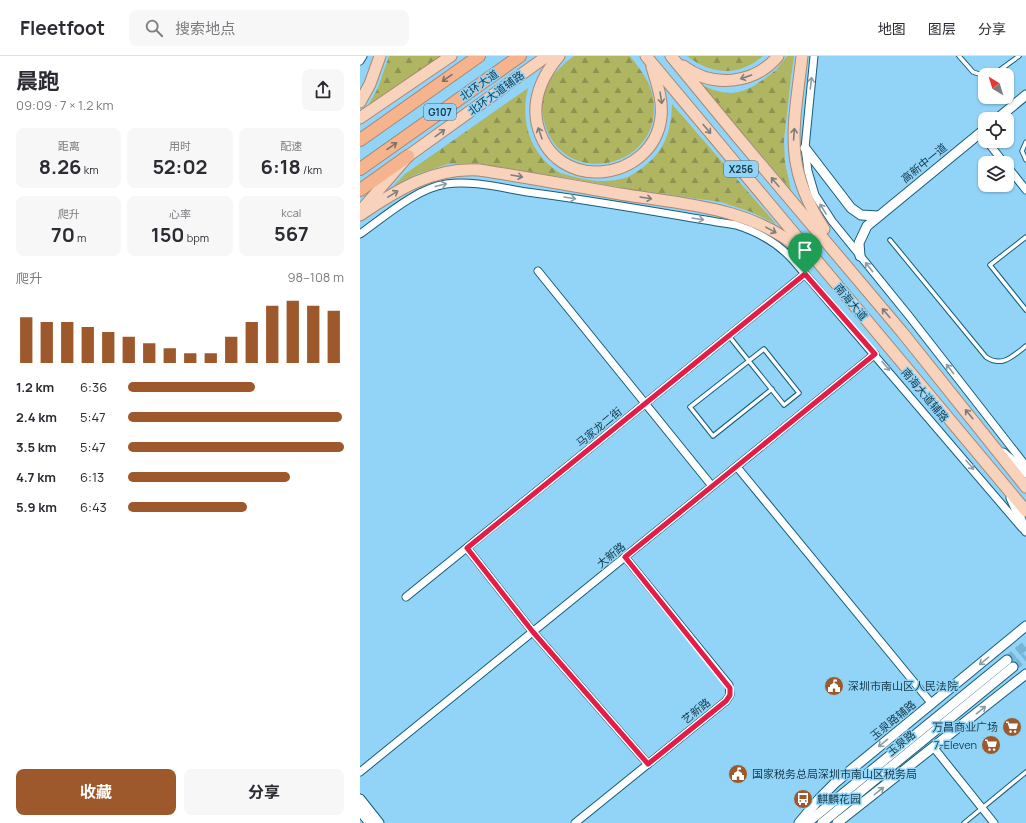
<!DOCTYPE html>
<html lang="zh">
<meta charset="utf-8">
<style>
:root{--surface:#fff;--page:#f7f7f7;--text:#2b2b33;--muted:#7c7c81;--line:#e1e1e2;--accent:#9d592b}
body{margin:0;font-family:Manrope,"Noto Sans SC",sans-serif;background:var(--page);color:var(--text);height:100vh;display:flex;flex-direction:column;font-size:15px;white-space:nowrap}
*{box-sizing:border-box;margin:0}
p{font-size:13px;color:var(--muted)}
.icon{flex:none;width:22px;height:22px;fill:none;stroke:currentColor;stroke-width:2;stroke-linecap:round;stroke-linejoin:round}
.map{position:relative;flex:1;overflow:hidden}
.side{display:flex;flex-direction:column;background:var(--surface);width:360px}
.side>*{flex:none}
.needle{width:26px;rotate:322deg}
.buttons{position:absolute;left:618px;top:12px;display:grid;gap:8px}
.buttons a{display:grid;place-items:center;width:36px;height:36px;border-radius:8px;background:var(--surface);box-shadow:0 1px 3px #0004;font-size:20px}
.pin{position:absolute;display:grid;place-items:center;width:34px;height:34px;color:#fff;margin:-41px -17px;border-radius:50% 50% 50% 0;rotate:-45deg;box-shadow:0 0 4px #0007}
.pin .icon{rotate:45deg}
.round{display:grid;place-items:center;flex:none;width:42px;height:42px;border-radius:8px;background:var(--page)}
.headline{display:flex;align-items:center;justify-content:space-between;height:68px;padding:0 16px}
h1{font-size:22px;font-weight:700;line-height:30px}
.figures{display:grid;grid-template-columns:repeat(3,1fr);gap:6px;height:68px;padding:4px 16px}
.figures div{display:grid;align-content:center;border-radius:8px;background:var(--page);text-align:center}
.figures b{font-size:20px;font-weight:700}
.figures small{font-size:11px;font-weight:400}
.figures p{font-size:11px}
.chart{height:112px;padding:8px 16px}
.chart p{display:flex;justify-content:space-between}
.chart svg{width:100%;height:72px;margin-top:4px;stroke:var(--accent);stroke-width:6}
.primary-button{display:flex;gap:8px;margin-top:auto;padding:8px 16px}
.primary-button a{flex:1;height:46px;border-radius:8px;background:var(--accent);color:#fff;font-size:16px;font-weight:700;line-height:46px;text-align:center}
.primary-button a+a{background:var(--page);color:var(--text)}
ul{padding:0 16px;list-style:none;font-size:13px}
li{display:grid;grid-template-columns:64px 48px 1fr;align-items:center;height:30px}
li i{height:10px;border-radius:5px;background:var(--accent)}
header{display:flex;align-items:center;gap:24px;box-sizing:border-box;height:56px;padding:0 20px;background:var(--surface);border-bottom:1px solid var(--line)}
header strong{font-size:19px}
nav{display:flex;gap:22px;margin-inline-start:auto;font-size:14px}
.search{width:280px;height:36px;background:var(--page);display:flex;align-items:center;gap:10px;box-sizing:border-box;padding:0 14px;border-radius:8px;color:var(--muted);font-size:15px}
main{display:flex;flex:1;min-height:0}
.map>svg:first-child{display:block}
</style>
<header>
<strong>Fleetfoot</strong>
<div class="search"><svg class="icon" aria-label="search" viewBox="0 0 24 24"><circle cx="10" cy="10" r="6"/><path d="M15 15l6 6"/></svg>搜索地点</div>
<nav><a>地图</a><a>图层</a><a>分享</a></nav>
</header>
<main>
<section class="side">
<div class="headline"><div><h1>晨跑</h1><p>09:09 · 7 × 1.2 km</p></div><a class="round"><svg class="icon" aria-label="share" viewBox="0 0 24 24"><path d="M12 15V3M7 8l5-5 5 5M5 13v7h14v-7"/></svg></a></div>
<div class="figures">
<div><p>距离</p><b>8.26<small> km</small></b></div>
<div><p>用时</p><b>52:02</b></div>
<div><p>配速</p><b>6:18<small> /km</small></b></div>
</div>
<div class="figures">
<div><p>爬升</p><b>70<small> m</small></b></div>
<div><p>心率</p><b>150<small> bpm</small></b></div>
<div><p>kcal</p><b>567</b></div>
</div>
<div class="chart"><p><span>爬升</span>98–108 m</p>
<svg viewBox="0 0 160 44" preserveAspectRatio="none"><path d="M5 44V16M15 44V19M25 44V19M35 44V22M45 44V25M55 44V28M65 44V32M75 44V35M85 44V38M95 44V38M105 44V28M115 44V19M125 44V9M135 44V6M145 44V9M155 44V12"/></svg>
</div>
<ul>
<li><b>1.2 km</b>6:36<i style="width:59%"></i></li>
<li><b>2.4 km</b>5:47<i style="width:99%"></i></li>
<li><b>3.5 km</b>5:47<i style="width:100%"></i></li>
<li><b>4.7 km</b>6:13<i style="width:75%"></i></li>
<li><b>5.9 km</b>6:43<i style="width:55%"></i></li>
</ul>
<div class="primary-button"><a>收藏</a><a>分享</a></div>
</section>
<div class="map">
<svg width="666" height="767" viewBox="0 0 666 767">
<defs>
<pattern id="forest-firs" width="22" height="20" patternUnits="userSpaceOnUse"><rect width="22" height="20" fill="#afb561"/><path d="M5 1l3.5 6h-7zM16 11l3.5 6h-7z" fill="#8d9452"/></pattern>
</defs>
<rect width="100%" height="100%" fill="#91d4f7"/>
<!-- green -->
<g fill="#afb561">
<path d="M427 0H434L431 21 426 16 416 14Z"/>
<path d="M81 93C79 101 81 104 88 108L57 118 33 130 45 118Z"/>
<path d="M201 117C224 124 244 129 268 121L265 129 269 133 207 122Z"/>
</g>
<!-- forest -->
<g fill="url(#forest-firs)">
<path d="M29 0H82L6 53 18 32Z"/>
<path d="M214 0H270C279 12 291 26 293 42 305 115 196 136 183 60 178 34 194 14 214 0Z"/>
<path d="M327 0H403C378 21 352 19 327 0Z"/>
<path d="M416 14 426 16 431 21 424 84 425 107 431 134 342 29C375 45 389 35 416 14Z"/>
<path d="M168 32C161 60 167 89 189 109 195 114 201 117 207 122L116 107 88 108 81 104 79 100 81 93Z"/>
<path d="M312 48 416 168 391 156 361 146 269 133 265 129 268 121C300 103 311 84 312 48Z"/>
</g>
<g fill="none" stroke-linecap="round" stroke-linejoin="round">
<!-- street-tunnel -->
<path stroke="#78b5d5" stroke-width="7" stroke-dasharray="7 3.5" stroke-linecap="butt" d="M441 191 461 174"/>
<!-- secondary-tunnel -->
<g stroke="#78b5d5" stroke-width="9" stroke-dasharray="9 4.5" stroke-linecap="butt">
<path d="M647 604 666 589"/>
<path d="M653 611 666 601"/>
</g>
<defs>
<g id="lane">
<path d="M599 0 613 16 625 20"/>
<path d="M633 19 659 0"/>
<path d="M666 86 662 95 666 104"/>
<path d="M666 181 630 209 666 254"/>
<path d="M530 184 626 301C642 312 653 300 666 290"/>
<path d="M369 280C387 303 406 326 424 349L439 337 404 293 330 351 353 380 412 333"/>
<path d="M604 767 666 716"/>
</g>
<g id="street">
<path d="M454 0 445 92 448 115 455 139 472 165 549 260 666 410"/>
<path d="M0 5 3 0"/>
<path d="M627 85 644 107"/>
<path d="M647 110 666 134"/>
<path d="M0 178C24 161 57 132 86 128 111 124 142 132 167 136 237 145 307 158 376 169 398 176 417 186 433 204L662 472"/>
<path d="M178 215 352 430"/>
<path d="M377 411 572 648"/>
<path d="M107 492 173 576 288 708"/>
<path d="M46 541 445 218"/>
<path d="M574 692 634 767"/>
<path d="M0 716 515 298"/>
<path d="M215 767 366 645 370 639 369 629 265 501"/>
</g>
<g id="secondary">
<path d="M637 63 666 39"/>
<path d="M445 92 491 152 501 159 518 160"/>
<path d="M500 200 499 187 507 170 625 73"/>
<path d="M643 397 666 417"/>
<path d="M651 442 666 475"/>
<path d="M0 743 19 767"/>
<path d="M0 755 10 767"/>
<path d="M439 767 459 743 475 727 666 570"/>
<path d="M447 767 647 604"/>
<path d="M462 767 653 611"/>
<path d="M477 767 666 618"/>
</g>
<g id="primary">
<path d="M199 0C183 19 172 41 177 67 193 140 294 126 301 61 303 44 297 28 292 11"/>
<path d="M286 0 666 455"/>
<path d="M311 0 376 79 542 276 666 431"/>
<path d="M442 0C434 71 422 109 464 173"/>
<path d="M323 10C352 32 394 29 418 0"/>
<path d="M0 46 10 28 20 0"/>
<path d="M0 62 91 0"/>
<path d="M4 151 48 100 187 0"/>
<path d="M0 159C37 134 73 111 119 114 166 121 213 130 260 138 322 148 393 151 442 195"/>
</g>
<g id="highway">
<path d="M0 84 119 0"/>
<path d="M0 113 160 0"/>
<path d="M0 134 48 100"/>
</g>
</defs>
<!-- lane casing -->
<use href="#lane" stroke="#165d7c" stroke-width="5.5"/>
<!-- street casing -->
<use href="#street" stroke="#165d7c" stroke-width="9"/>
<!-- secondary casing -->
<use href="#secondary" stroke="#165d7c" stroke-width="11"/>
<!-- primary casing -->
<use href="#primary" stroke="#a78976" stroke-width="13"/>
<!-- highway casing -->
<use href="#highway" stroke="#a78976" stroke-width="14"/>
<!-- lane -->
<use href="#lane" stroke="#fff" stroke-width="3.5"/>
<!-- street -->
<use href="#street" stroke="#fff" stroke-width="7"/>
<!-- secondary -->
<use href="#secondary" stroke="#fff" stroke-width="9"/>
<!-- primary -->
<use href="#primary" stroke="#f9d2bb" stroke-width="11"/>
<!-- highway -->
<use href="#highway" stroke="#f5b48d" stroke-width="12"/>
</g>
<!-- one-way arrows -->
<defs><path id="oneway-shaft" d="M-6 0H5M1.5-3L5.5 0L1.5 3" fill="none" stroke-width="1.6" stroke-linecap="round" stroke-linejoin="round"/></defs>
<g stroke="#7c7e7d">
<use href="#oneway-shaft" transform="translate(386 21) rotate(161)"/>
<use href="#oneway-shaft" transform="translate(301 42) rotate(81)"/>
<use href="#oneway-shaft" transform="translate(347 73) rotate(50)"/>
<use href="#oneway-shaft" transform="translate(80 77) rotate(-36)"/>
<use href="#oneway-shaft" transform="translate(180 77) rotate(-109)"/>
<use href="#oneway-shaft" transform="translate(434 78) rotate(-86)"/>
<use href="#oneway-shaft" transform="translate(157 120) rotate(10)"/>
<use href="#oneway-shaft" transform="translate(415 126) rotate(-130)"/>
<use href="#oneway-shaft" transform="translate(33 138) rotate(-31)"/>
<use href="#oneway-shaft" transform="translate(286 142) rotate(9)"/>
<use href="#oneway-shaft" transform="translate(411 174) rotate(29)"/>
<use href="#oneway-shaft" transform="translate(526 257) rotate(-130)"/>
<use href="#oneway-shaft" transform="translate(609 358) rotate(-129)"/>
</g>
<g stroke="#7a7169">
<use href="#oneway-shaft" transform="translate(87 22) rotate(145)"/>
<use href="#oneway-shaft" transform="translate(32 90) rotate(-35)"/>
</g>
<g stroke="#8a9ca5">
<use href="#oneway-shaft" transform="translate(451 27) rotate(-83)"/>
<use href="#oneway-shaft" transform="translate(81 129) rotate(-14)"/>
<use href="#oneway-shaft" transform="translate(210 142) rotate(9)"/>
<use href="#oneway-shaft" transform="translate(463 153) rotate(-122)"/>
<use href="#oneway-shaft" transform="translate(338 163) rotate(9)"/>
<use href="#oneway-shaft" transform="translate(509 211) rotate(-129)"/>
<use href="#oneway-shaft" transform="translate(526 310) rotate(50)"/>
<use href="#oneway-shaft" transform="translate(590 313) rotate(-128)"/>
<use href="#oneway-shaft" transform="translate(610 409) rotate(50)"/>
<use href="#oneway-shaft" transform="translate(624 605) rotate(141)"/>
<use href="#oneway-shaft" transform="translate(621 654) rotate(-39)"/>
<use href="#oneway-shaft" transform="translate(523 687) rotate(141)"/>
<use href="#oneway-shaft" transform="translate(519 735) rotate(-38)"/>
</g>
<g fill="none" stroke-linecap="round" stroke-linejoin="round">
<defs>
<path id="route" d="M445 218 515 298 265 501 370 632V639L366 645 288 708 173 576 107 492Z"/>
</defs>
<!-- route casing -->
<use href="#route" stroke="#fff" stroke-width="8"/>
<!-- route -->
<use href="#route" stroke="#e11d48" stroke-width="5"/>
</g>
<!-- icons -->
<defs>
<symbol id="civic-disc" viewBox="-11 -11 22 22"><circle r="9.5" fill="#9d592b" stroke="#91d4f7"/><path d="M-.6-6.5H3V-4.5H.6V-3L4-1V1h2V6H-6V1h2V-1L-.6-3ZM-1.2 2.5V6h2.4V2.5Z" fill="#fff"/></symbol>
<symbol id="supermarket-disc" viewBox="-11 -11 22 22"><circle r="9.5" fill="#9d592b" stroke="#91d4f7"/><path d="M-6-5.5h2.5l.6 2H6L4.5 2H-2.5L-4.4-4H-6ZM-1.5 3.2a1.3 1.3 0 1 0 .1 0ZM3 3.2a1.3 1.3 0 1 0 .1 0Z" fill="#fff"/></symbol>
<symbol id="bus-disc" viewBox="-11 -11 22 22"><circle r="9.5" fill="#9d592b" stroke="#91d4f7"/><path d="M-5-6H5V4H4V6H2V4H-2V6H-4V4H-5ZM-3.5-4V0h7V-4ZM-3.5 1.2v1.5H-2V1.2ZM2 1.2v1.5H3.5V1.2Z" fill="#fff"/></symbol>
</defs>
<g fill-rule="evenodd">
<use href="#civic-disc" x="463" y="619" width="22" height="22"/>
<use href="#supermarket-disc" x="641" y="660" width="22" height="22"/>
<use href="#supermarket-disc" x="620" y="678" width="22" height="22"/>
<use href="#civic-disc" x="367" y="707" width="22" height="22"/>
<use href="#bus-disc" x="432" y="732" width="22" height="22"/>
</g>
<g text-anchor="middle" stroke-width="3" stroke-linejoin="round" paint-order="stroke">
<!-- shield labels -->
<g fill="#91d4f7" stroke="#3a687f" stroke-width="1">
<rect x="64" y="48" width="32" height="16" rx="3"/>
<rect x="364" y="105" width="34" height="16" rx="3"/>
</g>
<g font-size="10" font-weight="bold" fill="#153a4b">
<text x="80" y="60">G107</text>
<text x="381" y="117">X256</text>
</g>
<!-- street labels -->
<g font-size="11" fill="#153a4b" stroke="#91d4f7">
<text transform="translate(119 29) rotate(-35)" y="4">北环大道</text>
<text transform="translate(136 37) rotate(-36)" y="4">北环大道辅路</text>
<text transform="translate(564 107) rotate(-39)" y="4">高新中一道</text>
<text transform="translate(491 246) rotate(50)" y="4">南海大道</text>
<text transform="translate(565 339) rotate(50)" y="4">南海大道辅路</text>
<text transform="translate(239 371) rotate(-39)" y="4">马家龙二街</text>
<text transform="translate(251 499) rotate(-39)" y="4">大新路</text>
<text transform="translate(336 655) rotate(-39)" y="4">艺新路</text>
<text transform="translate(533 664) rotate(-39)" y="4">玉泉路辅路</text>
<text transform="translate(541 687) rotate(-39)" y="4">玉泉路</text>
</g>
<!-- poi labels -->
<g font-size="11" fill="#153a4b" stroke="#91d4f7" text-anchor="start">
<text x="488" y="634">深圳市南山区人民法院</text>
<text x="638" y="675" text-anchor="end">万昌商业广场</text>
<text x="617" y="693" text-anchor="end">7-Eleven</text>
<text x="392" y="722">国家税务总局深圳市南山区税务局</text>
<text x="457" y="747">麒麟花园</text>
</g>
</g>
</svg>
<div class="buttons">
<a><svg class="needle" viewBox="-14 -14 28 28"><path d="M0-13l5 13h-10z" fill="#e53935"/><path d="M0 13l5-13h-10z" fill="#7c7c81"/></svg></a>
<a><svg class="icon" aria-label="locate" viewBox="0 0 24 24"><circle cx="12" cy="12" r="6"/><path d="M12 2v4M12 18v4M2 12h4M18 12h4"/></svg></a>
<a><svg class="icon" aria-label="layers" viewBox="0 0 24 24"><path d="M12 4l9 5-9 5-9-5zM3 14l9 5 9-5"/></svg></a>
</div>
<div class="pin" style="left:445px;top:218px;background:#1e9e55"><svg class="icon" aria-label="arrive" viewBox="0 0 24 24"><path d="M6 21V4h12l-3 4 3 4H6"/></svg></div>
</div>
</main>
